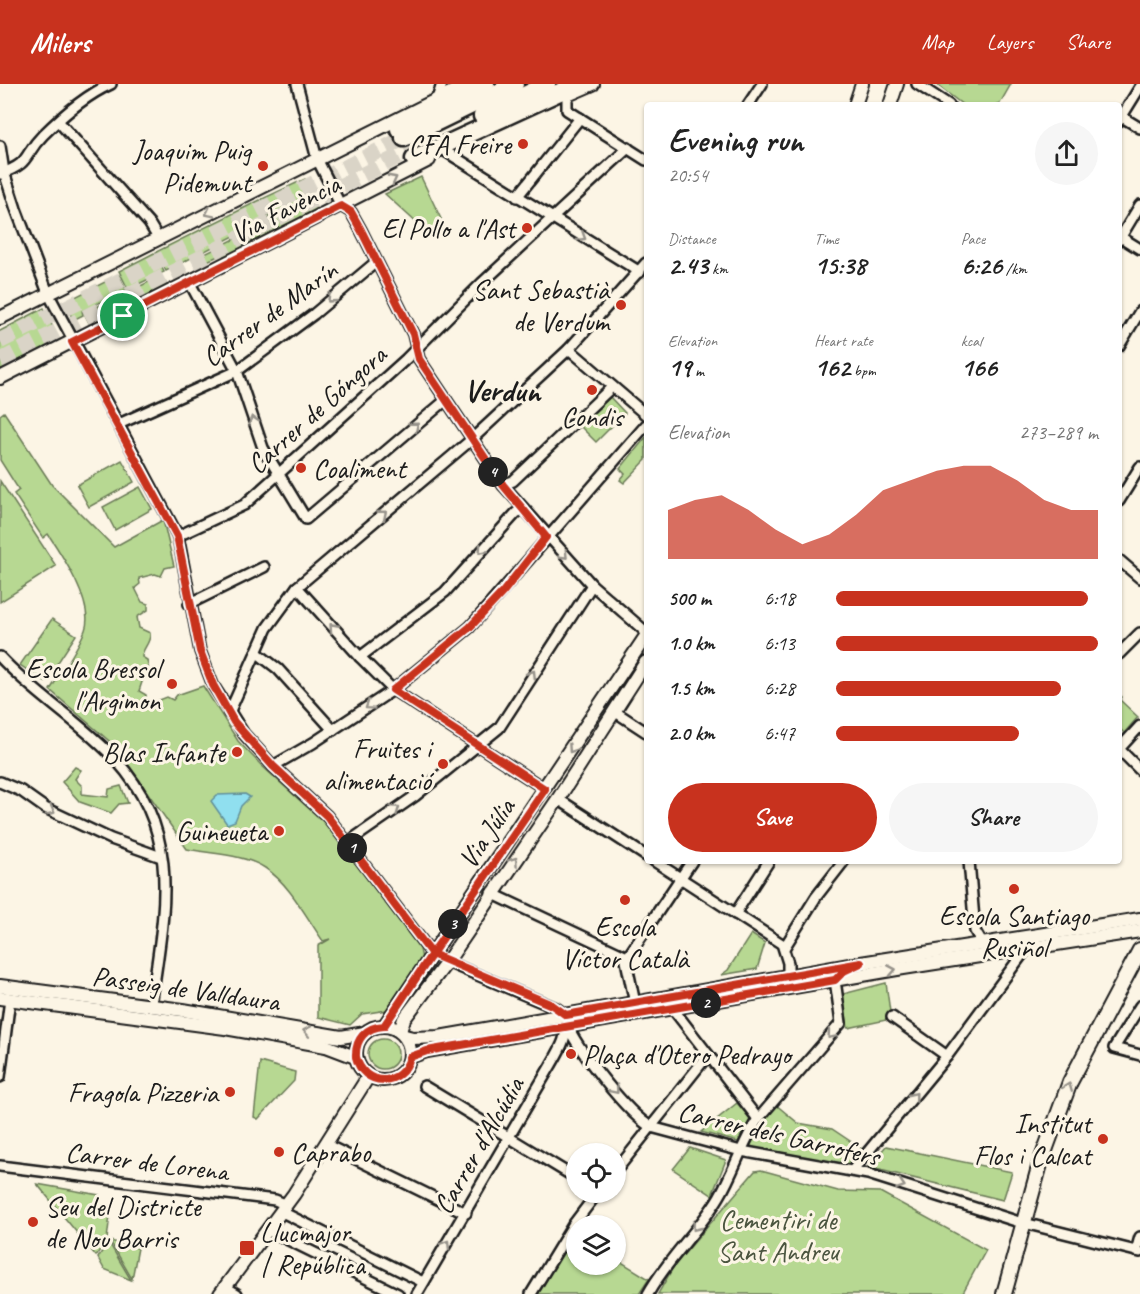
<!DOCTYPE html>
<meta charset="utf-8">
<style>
:root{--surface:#fff;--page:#f6f6f6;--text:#222;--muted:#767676;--accent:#c8321e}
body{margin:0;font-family:Caveat,sans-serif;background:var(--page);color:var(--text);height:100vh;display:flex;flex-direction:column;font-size:22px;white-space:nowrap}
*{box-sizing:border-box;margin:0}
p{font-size:20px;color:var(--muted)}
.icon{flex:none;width:33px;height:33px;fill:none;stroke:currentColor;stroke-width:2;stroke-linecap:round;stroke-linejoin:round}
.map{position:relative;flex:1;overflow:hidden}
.details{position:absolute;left:644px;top:18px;width:478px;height:762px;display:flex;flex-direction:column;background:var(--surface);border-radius:6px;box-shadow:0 2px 4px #0004}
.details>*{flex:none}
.buttons{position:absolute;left:566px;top:1059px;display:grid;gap:12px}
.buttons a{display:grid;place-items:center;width:60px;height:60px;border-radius:50%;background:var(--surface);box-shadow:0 2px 4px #0004;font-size:30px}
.pin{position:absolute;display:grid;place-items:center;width:51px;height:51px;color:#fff;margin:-26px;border:3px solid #fff;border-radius:50%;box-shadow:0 2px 6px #0007}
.km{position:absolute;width:30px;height:30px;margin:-15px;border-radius:50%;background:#222;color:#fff;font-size:16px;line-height:30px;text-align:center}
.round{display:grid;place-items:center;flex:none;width:63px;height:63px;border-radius:32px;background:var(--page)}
.summary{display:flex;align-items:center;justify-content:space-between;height:102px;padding:0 24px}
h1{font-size:33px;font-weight:600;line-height:45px}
.stats{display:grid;grid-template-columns:repeat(3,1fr);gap:9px;height:102px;padding:6px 24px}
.stats div{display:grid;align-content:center}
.stats b{font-size:26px;font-weight:600}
.stats small{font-size:16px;font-weight:400}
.stats p{font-size:16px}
.chart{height:168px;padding:12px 24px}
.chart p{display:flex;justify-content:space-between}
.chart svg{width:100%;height:108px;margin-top:6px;fill:var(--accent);opacity:.7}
.cta{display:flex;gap:12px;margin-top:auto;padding:12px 24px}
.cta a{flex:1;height:69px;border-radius:36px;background:var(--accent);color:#fff;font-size:24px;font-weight:600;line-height:69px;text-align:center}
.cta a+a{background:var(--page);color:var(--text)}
ul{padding:0 24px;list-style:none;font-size:20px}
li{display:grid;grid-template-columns:96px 72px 1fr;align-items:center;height:45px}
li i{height:15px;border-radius:8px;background:var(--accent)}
header{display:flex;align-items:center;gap:36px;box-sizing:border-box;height:84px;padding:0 30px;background:var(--accent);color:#fff}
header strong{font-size:28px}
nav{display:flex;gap:33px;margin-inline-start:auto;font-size:21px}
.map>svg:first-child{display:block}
</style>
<header>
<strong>Milers</strong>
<nav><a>Map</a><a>Layers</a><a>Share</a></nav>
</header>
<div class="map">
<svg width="1140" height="1210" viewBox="0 0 1140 1210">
<rect width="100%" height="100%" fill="#fcf5e5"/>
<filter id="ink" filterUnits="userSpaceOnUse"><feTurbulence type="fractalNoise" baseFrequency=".0167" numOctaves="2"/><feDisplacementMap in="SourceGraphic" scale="12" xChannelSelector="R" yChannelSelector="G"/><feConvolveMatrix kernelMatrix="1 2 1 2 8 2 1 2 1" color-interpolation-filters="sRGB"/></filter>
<g filter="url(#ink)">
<!-- green -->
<g fill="#b7d892" stroke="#6a7a57" stroke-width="1.5">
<path d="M936 0H1011L999 21H963Z"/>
<path d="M421 93 443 139 431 152 385 110Z"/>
<path d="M305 95 313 112 270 133 262 115Z"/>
<path d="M260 116 269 134 166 187 156 168Z"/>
<path d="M312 116 317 126 225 173 223 170 200 180 197 174Z"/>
<path d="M154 169 164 188 128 205 119 187Z"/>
<path d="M119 191 126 206 82 227 83 231 73 236 65 218Z"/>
<path d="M155 195 165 197 167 202 90 241 84 229Z"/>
<path d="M44 224 54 246 43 251 49 263 0 287V247Z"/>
<path d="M610 313 625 329 596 358 580 342Z"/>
<path d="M4 328 52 401 114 463 163 436 174 482 165 484 161 492 155 490 139 494 140 500 135 504 142 518 148 520V526L137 533 139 544 150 549C151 559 142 564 142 573L147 576 149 588 144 592 139 607 146 611V617L152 619 167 613 173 616 177 611 203 602 238 657 261 681 328 742 420 865 422 875 387 926 362 930 350 941 318 933V862L330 855 323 857C306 833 290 800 265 784 244 770 211 770 187 765L115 662 50 606C62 587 77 567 85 546 95 521 62 471 48 450L43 454 14 410 19 406 0 376V331Z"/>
<path d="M646 353V376L624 399 620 396 625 390 620 385Z"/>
<path d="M122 376 134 398 89 423 77 401Z"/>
<path d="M0 397 56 482 0 518Z"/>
<path d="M140 403 152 425 115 446 103 423Z"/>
<path d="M52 535 76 551 45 598 20 581Z"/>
<path d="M1119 610 1122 613 1120 616 1138 633 1124 649 1119 644Z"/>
<path d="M75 683 81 686 75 695 82 702V710L108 713 109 705 121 702 128 719 119 720 111 729 80 718 62 698Z"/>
<path d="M751 850 765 859 757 885 721 891 728 886Z"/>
<path d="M886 899 891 935 848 944 843 910Z"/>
<circle cx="383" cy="970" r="15"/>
<path d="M260 978 295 988 294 997 258 1035 254 1033Z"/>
<path d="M737 1019 752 1037 738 1058 701 1048Z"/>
<path d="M775 1020 798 1039 832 1045 862 1065 847 1080 757 1066 750 1062 751 1055 759 1040Z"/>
<path d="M886 1062 1012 1088 1003 1116 868 1083Z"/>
<path d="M690 1064 726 1076 712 1111 673 1085Z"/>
<path d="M761 1086 838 1107 880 1108 986 1166 962 1210H658L674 1182 755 1087Z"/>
<path d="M37 1100 99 1111 101 1131H110L107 1155 96 1172Z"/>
<path d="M574 1148 576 1180H615V1174L649 1195 639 1210H537Z"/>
<path d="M108 1157 131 1196 104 1185 98 1174Z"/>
<path d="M110 1157 138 1164 132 1195Z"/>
</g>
<!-- water -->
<path fill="#90dfef" stroke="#62919b" stroke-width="1.5" d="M245 710 250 713 241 722 235 737 227 740 211 717 217 711Z"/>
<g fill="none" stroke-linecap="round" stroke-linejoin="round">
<!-- highway-tunnel -->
<g stroke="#dad4c7" stroke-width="16" stroke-dasharray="16 8" stroke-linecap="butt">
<path d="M0 257 404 54"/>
<path d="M0 277 411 66"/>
</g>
<defs>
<g id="street">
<path d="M297 0 317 75 341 122 351 128 361 146 413 250 419 275 503 401 592 501 646 548"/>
<path d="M917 0 949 21"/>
<path d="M567 12V26L646 76"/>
<path d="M437 15 442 0"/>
<path d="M748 21 762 0"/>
<path d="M1122 33 1140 44"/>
<path d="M1119 37 1140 3"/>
<path d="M59 38 149 139 158 154"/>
<path d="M0 62 4 88 16 125 48 209 178 452 200 567 213 601 244 650 273 682 327 732 432 870"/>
<path d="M445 67 640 188"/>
<path d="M0 90C33 78 22 72 43 51 63 31 86 11 111 0"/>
<path d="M517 113 580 34"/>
<path d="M1119 152 1140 165"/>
<path d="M1119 156 1140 121"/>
<path d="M190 199 237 287 263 364 306 435 446 316"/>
<path d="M1119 262 1140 227"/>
<path d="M569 265 646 331"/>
<path d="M119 340 237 287 314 230 376 178"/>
<path d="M503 401 513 397 612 303"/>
<path d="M1119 417 1140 383"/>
<path d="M178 452 244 421 406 275 482 199 628 64"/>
<path d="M1119 476 1140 494"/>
<path d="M297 503 360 573 393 606 545 705"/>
<path d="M189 520 264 483"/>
<path d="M256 568 278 585 333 646"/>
<path d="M1119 570 1140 549"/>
<path d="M0 573C35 611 81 638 116 676 185 752 163 831 151 922"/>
<path d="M360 573 445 508 516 429 523 425"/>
<path d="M614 627 646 648"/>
<path d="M229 629 267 544 297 503 471 356 569 265 646 179"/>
<path d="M1140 642 1119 665 1140 686"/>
<path d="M273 682 313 659 393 606 470 543 646 341"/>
<path d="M0 698 21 707 45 724 111 755 161 773"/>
<path d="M558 715 646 772"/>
<path d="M347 759 415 712 499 644 592 501"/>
<path d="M654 777 782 860 788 879V896"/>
<path d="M969 777 975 847 982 859"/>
<path d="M491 809 625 872 636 924"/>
<path d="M735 830 769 777"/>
<path d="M784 864 816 813 844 777"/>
<path d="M627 874 692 777"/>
<path d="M1140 922 1114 964 1140 971"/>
<path d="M673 925 758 1035"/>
<path d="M892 933 947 972"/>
<path d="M568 943C580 968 627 1029 651 1043L741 1067 868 1090 1016 1137 1140 1168"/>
<path d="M0 993 10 915"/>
<path d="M424 1002 576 1094"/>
<path d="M327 1061 466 1129"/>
<path d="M0 1082 275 1116 287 1121"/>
<path d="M852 1087 947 972 1027 864"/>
<path d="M615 1088 708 971"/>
<path d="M282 1128 423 1198"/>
<path d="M268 1146 398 1210"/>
<path d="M1136 1167 1140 1153"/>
<path d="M225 1203 237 1210"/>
<path d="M417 1210 551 981C561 964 569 951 566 931L556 924 447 878"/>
<path d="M531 1210 573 1141 598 1108"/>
<path d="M648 1210C667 1175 698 1148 719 1113 734 1088 742 1059 758 1035L841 939 835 896 839 891"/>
</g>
<g id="secondary">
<path d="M570 10 593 0"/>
<path d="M855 21 862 0"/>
<path d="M890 21 897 0"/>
<path d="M0 234 468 0"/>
<path d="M0 294 429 76"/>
<path d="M0 902 183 926 341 953 365 949"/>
<path d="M0 914 225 944 326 962 355 973"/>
<circle cx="383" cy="969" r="27"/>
<path d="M384 942 646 552"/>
<path d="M400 947 404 935 447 878 558 715 646 578"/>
<path d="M405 952 413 954 439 953 861 879 1140 835"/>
<path d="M410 973 427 967 897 885 1140 847"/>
<path d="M220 1210 294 1110 368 993"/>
</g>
<path id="primary" d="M1004 1210 1040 1080 1070 998 1140 866"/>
<g id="highway">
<path d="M482 32 547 0"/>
<path d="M399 45 486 0"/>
<path d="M404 54 515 0"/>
<path d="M414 75 577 0"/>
</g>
</defs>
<!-- street casing -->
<use href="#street" stroke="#1c1c1c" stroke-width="14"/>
<!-- secondary casing -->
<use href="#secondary" stroke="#1c1c1c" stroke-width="16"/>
<!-- primary casing -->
<use href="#primary" stroke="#1c1c1c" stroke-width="18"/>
<!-- highway casing -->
<use href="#highway" stroke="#1c1c1c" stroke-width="21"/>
<!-- street -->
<use href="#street" stroke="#fcf5e5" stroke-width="9"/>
<!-- secondary -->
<use href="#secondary" stroke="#fcf5e5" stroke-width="12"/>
<!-- primary -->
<use href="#primary" stroke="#fcf5e5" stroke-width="14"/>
<!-- highway -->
<use href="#highway" stroke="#fcf5e5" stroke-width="16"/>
</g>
<!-- one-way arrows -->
<defs><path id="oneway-chevron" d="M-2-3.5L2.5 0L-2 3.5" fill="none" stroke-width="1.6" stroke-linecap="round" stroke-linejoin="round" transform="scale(1.5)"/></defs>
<g stroke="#97938b">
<use href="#oneway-chevron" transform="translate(393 95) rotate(-28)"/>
<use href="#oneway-chevron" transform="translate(209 129) rotate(154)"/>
<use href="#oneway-chevron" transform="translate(582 153) rotate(32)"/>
<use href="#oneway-chevron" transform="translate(331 215) rotate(139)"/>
<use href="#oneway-chevron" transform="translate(253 336) rotate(-108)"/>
<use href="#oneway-chevron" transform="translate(415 342) rotate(-40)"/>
<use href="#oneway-chevron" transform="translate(383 430) rotate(-40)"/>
<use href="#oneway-chevron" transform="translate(482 466) rotate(132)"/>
<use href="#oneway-chevron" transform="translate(564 471) rotate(46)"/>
<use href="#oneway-chevron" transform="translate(333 543) rotate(-132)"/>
<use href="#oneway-chevron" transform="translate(532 590) rotate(-58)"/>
<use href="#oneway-chevron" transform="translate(369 622) rotate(146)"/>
<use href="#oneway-chevron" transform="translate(572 665) rotate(124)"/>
<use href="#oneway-chevron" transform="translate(396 725) rotate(-35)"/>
<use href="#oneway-chevron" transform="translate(51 727) rotate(27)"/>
<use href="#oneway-chevron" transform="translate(514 777) rotate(-55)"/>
<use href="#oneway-chevron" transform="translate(892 886) rotate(-10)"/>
<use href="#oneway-chevron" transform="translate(307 947) rotate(-169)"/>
<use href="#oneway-chevron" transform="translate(831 951) rotate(131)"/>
<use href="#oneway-chevron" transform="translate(1068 1003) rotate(-69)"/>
<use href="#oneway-chevron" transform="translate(615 1006) rotate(50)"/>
<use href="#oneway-chevron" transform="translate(914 1012) rotate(-51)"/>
<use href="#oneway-chevron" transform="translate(901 1101) rotate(19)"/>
<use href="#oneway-chevron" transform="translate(696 1143) rotate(128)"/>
<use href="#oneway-chevron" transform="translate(446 1160) rotate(-58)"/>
</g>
</g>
<g fill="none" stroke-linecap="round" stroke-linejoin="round" filter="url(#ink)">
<defs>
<path id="route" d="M123 232 72 258 177 452 200 567 213 601 234 638 273 682 327 732 432 870 384 942C366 943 355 955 356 973 363 1003 402 1004 410 973L427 967 835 896 844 887 861 879 566 931 552 921 432 870 545 705 393 606 470 543 503 508 546 453 503 401 419 275 413 250 361 146 351 128 341 122 123 232"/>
</defs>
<!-- route casing -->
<use href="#route" stroke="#fff" stroke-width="12"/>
<!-- route -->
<use href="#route" stroke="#c8321e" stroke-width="8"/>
</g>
<!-- markers -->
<g fill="#c8321e" stroke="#fcf5e5" stroke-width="2">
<circle cx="523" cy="60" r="6"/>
<circle cx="263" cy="82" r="6"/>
<circle cx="527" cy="144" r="6"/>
<circle cx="621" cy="221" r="6"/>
<circle cx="592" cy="306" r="6"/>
<circle cx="301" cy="384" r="6"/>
<circle cx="172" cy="600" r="6"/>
<circle cx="237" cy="668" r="6"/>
<circle cx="443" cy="680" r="6"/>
<circle cx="279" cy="747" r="6"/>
<circle cx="1014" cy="805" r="6"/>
<circle cx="625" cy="816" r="6"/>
<circle cx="571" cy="970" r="6"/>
<circle cx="230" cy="1008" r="6"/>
<circle cx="1103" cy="1055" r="6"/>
<circle cx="279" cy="1068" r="6"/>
<circle cx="33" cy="1138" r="6"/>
<rect x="239" y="1156" width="16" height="16" rx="3"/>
</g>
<g text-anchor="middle" stroke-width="6" stroke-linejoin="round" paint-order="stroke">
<!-- poi labels -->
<g font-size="28" fill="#1c1c1c" stroke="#fcf5e5" text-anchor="end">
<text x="511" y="70">CFA Freire</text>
<text x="251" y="76">Joaquim Puig<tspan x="251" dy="32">Pidemunt</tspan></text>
<text x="515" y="154">El Pollo a l'Ast</text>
<text x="609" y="215">Sant Sebastià<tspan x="609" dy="32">de Verdum</tspan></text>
<text x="592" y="342" text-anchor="middle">Condis</text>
<text x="313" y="394" text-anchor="start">Coaliment</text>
<text x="160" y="594">Escola Bressol<tspan x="160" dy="32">l'Argimon</tspan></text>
<text x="431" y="674">Fruites i<tspan x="431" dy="32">alimentació</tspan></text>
<text x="225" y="678">Blas Infante</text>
<text x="267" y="757">Guineueta</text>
<text x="1014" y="841" text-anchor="middle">Escola Santiago<tspan x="1014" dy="32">Rusiñol</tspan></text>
<text x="625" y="852" text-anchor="middle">Escola<tspan x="625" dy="32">Víctor Català</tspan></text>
<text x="583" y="980" text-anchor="start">Plaça d'Otero Pedrayo</text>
<text x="218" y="1018">Fragola Pizzeria</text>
<text x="1091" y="1049">Institut<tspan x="1091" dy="32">Flos i Calcat</tspan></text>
<text x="291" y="1078" text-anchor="start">Caprabo</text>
<text x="45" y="1132" text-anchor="start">Seu del Districte<tspan x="45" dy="32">de Nou Barris</tspan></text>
<text x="260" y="1158" text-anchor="start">Llucmajor<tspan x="260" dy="32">| República</tspan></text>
</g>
<!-- street labels -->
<g font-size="28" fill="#1c1c1c" stroke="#fcf5e5">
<text transform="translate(285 124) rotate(-27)" y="10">Via Favència</text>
<text transform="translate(269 229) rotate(-36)" y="10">Carrer de Marín</text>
<text transform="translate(316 325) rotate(-42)" y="10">Carrer de Góngora</text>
<text transform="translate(486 749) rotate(-56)" y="10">Via Júlia</text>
<text transform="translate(186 904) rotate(8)" y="10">Passeig de Valldaura</text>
<text transform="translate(779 1049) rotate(13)" y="10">Carrer dels Garrofers</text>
<text transform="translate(478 1061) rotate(-60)" y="10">Carrer d'Alcúdia</text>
<text transform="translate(147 1077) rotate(7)" y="10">Carrer de Lorena</text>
</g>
<!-- park labels -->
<g font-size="28" fill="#4a543f" stroke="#fcf5e5">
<text x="778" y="1145">Cementiri de<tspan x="778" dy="32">Sant Andreu</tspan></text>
</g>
<!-- quarter labels -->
<g font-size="32" font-weight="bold" fill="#1c1c1c" stroke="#fcf5e5">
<text x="502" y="317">Verdun</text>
</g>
</g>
</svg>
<div class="buttons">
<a><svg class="icon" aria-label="locate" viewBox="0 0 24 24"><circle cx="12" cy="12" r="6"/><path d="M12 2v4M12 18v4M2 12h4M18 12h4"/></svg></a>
<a><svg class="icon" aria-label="layers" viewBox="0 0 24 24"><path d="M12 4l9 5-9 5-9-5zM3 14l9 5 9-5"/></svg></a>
</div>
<div class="pin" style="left:123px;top:232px;background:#1e9e55"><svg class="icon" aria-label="arrive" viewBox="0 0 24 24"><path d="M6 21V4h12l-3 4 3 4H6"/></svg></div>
<b class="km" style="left:352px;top:764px">1</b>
<b class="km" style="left:706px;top:919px">2</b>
<b class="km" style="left:453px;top:840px">3</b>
<b class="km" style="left:493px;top:388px">4</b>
<section class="details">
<div class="summary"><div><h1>Evening run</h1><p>20:54</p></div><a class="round"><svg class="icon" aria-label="share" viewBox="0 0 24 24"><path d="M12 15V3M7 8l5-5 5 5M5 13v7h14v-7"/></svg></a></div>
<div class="stats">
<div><p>Distance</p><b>2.43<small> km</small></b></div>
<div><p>Time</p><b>15:38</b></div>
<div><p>Pace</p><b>6:26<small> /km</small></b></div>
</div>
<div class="stats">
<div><p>Elevation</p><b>19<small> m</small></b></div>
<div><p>Heart rate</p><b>162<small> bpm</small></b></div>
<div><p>kcal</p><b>166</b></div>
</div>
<div class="chart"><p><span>Elevation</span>273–289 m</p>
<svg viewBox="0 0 160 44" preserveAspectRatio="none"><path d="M0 44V24L10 20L20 18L30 24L40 32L50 38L60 34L70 26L80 16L90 12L100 8L110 6L120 6L130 12L140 20L150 24L160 24V44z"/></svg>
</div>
<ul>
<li><b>500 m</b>6:18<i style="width:96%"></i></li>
<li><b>1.0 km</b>6:13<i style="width:100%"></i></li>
<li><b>1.5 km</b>6:28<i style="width:86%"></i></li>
<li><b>2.0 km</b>6:47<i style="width:70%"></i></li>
</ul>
<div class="cta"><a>Save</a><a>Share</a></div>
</section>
</div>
